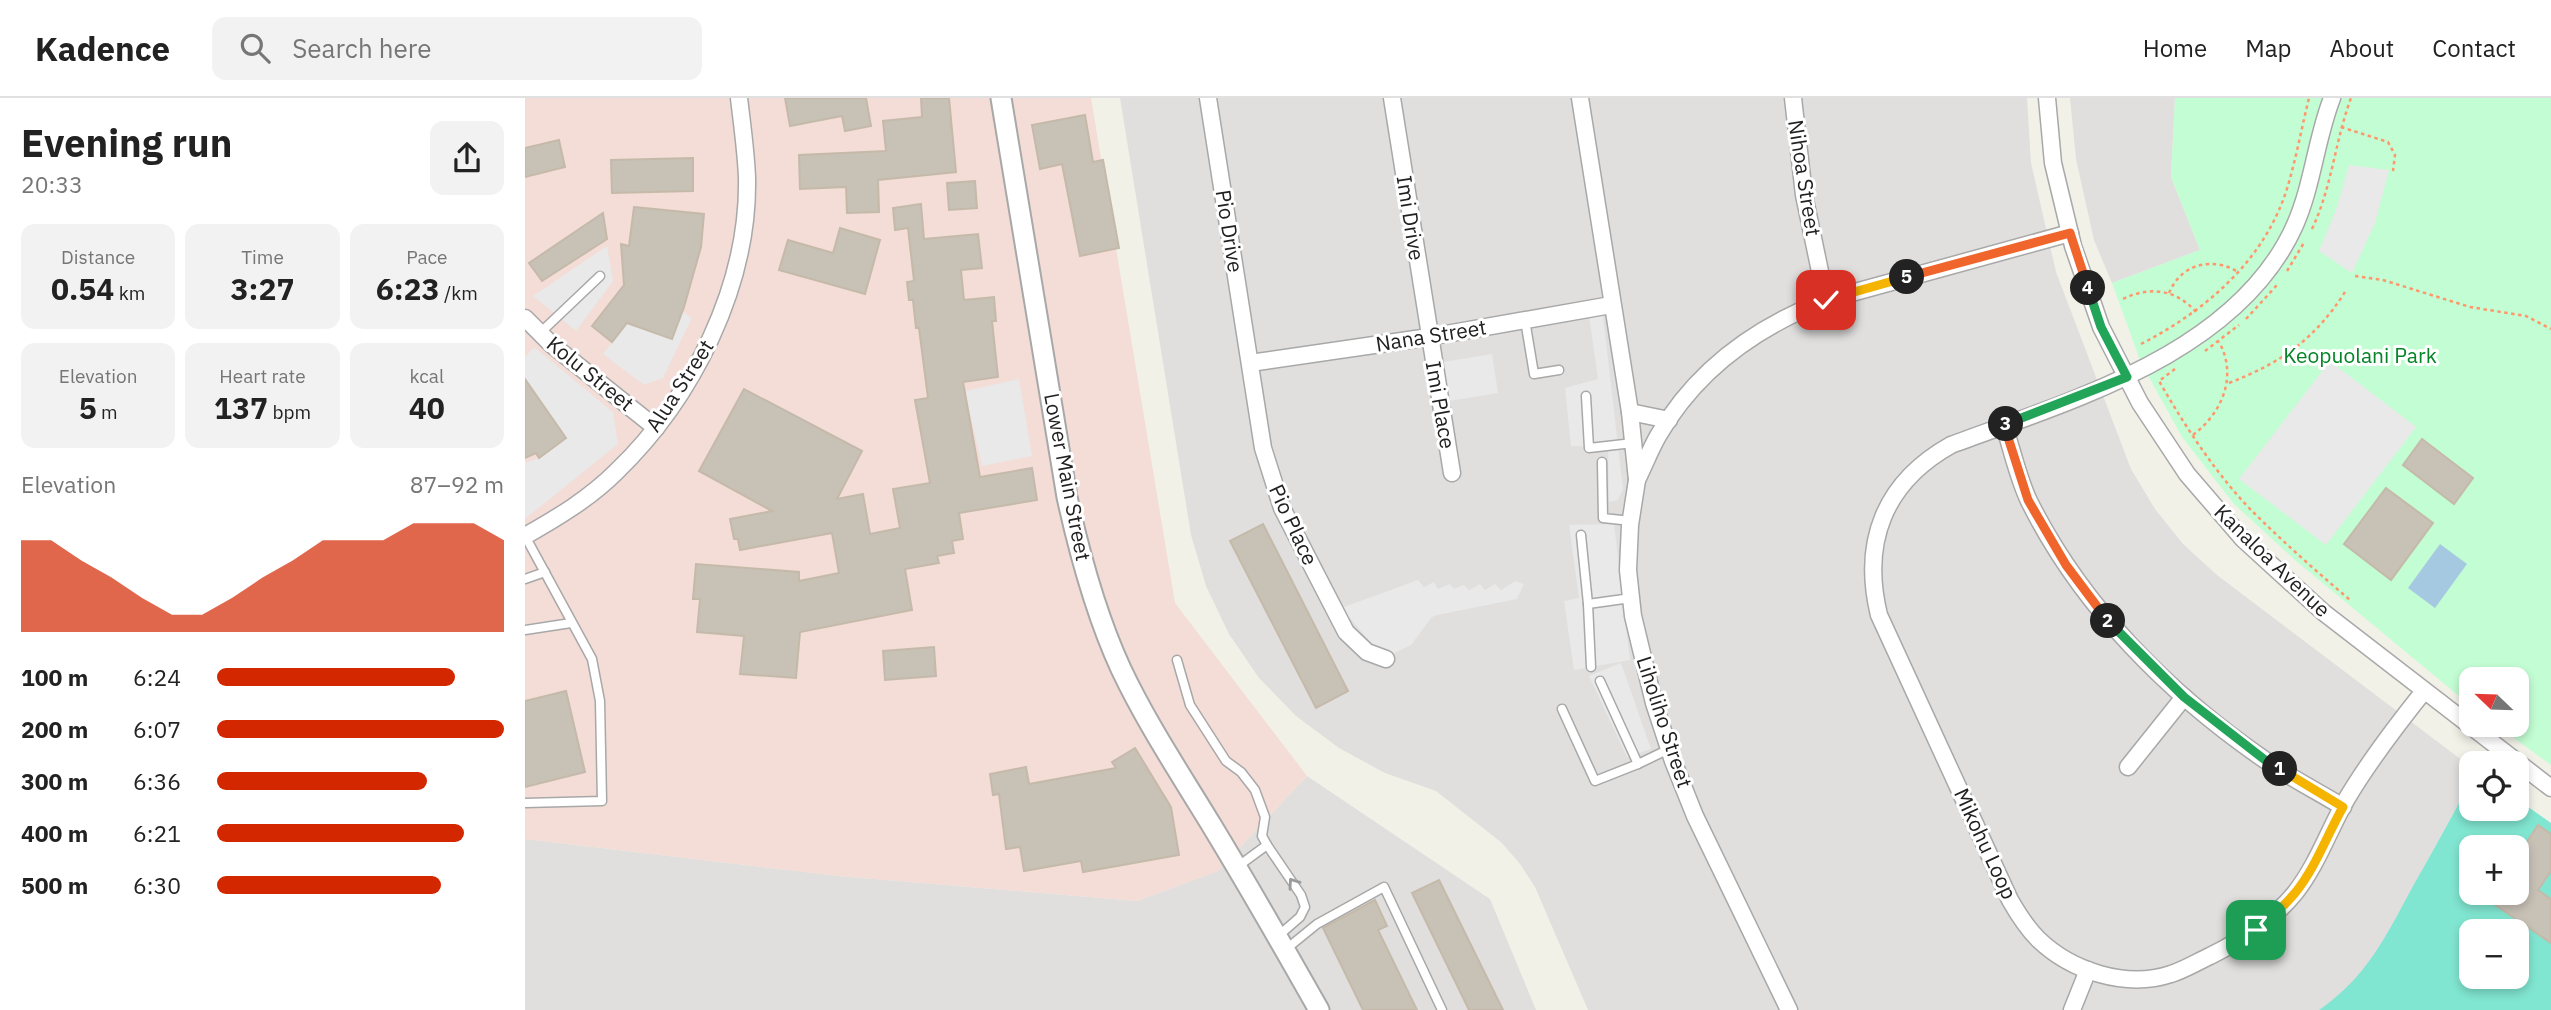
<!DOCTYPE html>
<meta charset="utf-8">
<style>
:root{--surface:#fff;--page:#f2f2f2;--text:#222;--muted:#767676;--line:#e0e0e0;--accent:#d32700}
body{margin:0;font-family:"IBM Plex Sans",sans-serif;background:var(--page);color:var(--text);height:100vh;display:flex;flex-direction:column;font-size:26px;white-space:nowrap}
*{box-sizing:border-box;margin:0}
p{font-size:23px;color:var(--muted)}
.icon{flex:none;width:38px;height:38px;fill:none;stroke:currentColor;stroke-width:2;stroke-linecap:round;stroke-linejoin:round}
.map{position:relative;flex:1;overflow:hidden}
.side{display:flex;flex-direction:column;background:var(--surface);width:525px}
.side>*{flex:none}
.needle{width:46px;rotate:293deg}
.controls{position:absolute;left:1934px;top:569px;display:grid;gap:14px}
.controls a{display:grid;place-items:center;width:70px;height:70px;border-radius:14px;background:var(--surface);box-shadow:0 4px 10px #0003;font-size:35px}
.pin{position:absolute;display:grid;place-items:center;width:60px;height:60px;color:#fff;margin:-30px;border-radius:14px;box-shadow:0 4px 10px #0006}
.km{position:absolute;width:35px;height:35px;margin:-18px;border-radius:50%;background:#222;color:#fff;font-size:19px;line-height:35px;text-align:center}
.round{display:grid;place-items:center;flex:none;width:74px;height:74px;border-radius:14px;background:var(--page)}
.overview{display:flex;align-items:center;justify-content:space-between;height:119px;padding:0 21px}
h1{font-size:38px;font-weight:700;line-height:52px}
.stats{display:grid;grid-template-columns:repeat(3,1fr);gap:10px;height:119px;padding:7px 21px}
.stats div{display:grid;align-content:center;border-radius:14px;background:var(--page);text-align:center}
.stats b{font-size:30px;font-weight:700}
.stats small{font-size:19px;font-weight:400}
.stats p{font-size:19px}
.chart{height:196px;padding:14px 21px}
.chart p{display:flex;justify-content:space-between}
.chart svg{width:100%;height:126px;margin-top:7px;fill:var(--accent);opacity:.7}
ul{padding:0 21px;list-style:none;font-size:23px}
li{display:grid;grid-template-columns:112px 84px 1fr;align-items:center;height:52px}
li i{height:18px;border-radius:9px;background:var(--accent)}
header{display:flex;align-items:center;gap:42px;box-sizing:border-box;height:98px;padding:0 35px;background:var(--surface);border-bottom:2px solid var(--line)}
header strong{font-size:33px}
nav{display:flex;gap:38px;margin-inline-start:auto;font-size:24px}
.search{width:490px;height:63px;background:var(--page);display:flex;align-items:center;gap:18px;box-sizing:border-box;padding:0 24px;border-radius:14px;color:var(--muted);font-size:26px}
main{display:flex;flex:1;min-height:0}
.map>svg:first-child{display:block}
</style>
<header>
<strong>Kadence</strong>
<div class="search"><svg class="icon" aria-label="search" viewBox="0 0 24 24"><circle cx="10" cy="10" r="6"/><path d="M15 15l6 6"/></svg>Search here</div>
<nav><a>Home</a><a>Map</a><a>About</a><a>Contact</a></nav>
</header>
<main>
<section class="side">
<div class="overview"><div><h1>Evening run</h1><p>20:33</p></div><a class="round"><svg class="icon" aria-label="share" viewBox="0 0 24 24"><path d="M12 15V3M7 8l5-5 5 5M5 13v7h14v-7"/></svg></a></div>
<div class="stats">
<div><p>Distance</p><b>0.54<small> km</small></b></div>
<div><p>Time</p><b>3:27</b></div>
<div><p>Pace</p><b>6:23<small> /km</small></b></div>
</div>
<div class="stats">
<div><p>Elevation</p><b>5<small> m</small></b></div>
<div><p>Heart rate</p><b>137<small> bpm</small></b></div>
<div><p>kcal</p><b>40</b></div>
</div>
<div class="chart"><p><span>Elevation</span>87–92 m</p>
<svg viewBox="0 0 160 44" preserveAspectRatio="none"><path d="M0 44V12L10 12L20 19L30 25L40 32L50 38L60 38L70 32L80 25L90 19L100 12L110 12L120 12L130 6L140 6L150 6L160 12V44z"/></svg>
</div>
<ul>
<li><b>100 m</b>6:24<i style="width:83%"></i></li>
<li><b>200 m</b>6:07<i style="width:100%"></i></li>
<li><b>300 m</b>6:36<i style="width:73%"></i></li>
<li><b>400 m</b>6:21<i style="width:86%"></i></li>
<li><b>500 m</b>6:30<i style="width:78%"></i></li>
</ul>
</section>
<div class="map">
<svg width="2026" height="912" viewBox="0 0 2026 912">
<rect width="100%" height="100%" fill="#f2f1e8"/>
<!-- residential -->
<g fill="#e0dfde">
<path d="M595 0H1502L1506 65 1531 174 1606 371 1630 411 1658 446 1692 477 1946 669V683L1854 851 1835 877 1812 900 1794 912H1063L1010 789 995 766 977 745 911 693 860 675 814 650 771 618 734 580 704 536 681 488 666 437Z"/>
<path d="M1545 0H1650L1646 79 1675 152 1587 185 1569 142 1551 61Z"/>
<path d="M782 678 965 801 1011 912H0V741L314 778 612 803 693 773Z"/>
</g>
<!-- commercial -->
<path fill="#f3ddd6" d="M0 0H566L650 505 782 678 693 773 612 803 314 778 0 741Z"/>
<!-- park -->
<path fill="#c3fdd3" d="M1650 0H2026V667L1971 627 1992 626V581H1946V608L1771 463 1709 406 1657 339 1616 265 1587 185 1675 152 1646 79Z"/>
<!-- pitch -->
<path fill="#81e6d1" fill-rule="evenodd" d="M1946 683V710H1992V701L2026 725V912H1794C1842 879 1861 838 1888 788 1908 753 1927 718 1946 683ZM1946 749H1992V794H1946ZM1946 833H1992V878H1946Z"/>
<!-- parking -->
<g fill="#e9e9e9">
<path d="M1824 67 1864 72 1850 125 1827 175 1794 153 1811 112Z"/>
<path d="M82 148 88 183 51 233 8 198Z"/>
<path d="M157 213 167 220 138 280 119 287 78 256 102 225 146 241Z"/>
<path d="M1064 217 1078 218 1098 391 1093 402 1084 404 1083 349 1046 348 1040 290 1073 281Z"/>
<path d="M9 249 88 314 93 346 0 421V365L14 360 41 340 0 280V259Z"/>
<path d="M967 256 973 295 924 303 912 265Z"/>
<path d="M1805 263 1891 329 1801 447 1714 381Z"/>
<path d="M494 281 507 358 457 368 440 293Z"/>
<path d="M1089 426 1105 562 1049 572 1039 503 1054 500 1044 427Z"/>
<path d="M893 482 899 489 909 484 913 491 925 486 929 491 939 487 944 492 955 486 960 492 970 486 976 492 990 483 999 486 992 501 912 517 907 519 886 547 869 555 854 554 816 510Z"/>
<path d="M1096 565 1126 651 1102 659 1064 578Z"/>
</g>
<!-- water -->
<path fill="#a6c9e2" d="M1915 446 1942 466 1910 510 1883 490Z"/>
<!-- building -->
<g fill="#c8c1b6" stroke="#c5baa9" stroke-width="2">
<path d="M260 0H341L346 28 320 33 317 18 265 28Z"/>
<path d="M396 0H424L431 74 353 82 354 114 322 115 321 89 275 91 274 57 361 53 358 23 397 19Z"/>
<path d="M560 17 568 64 578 62 594 150 555 158 537 66 515 71 507 27Z"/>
<path d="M34 42 40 69 0 79V50Z"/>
<path d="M168 60V93L87 95 86 62Z"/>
<path d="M450 83 452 110 424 112 422 85Z"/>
<path d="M396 106 399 141 453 136 457 170 436 172 439 202 469 199 471 223H467L473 279 438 284 455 379 507 370 512 402 434 415 438 441 427 443 429 455 412 458 414 465 380 471 387 512 275 534 271 580 215 576 219 538 172 534 175 501H168L171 466 274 474V483L314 475 307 435 215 452 213 441H209L205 421 247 413 174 373 219 291 337 353 312 401 338 396 345 436 375 430 368 391 405 385 390 302 403 300 394 230H391L388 202H384L382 184 389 183 383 130 370 132 368 110Z"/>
<path d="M109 109 179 116 176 149 159 209 147 241 102 225 87 244 67 228 99 187 96 146 104 148Z"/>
<path d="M78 115 82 141 17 183 4 165Z"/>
<path d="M315 130 355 142 340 196 254 172 263 142 308 155Z"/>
<path d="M0 281 41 340 14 360 11 355 0 360Z"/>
<path d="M1897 341 1948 380 1929 406 1878 367Z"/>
<path d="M1861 390 1908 425 1866 482 1819 446Z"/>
<path d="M738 426 823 593 791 610 705 443Z"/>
<path d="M409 549 411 578 360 582 358 553Z"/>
<path d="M41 593 60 674 0 689V603Z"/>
<path d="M610 650 646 709 654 757 558 774 556 763 499 773 495 749 481 751 474 696 468 697 465 676 501 669 504 686 591 670 587 664Z"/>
<path d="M2013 727 2026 736V773L2013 792 2026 801V845L1963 802 1968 794H1992V759Z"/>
<path d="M914 782 978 912H944L887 795Z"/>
<path d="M850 802 862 828 853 832 892 912H838L798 830Z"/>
</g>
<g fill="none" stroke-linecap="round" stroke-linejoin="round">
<defs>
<g id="service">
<path d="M1000 222 1009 276 1034 272"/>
<path d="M15 235 75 178"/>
<path d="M1061 298 1064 350 1108 345"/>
<path d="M1077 364 1078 420 1106 423"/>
<path d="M1056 437 1063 506 1106 500"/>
<path d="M0 481 20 474"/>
<path d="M1063 506 1066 569"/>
<path d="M0 532 46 525"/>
<path d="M652 562 665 607 701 663 716 674 730 692 740 719 737 738 742 747"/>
<path d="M1075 583 1113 666 1144 651"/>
<path d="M1037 611 1070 683 1113 666"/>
<path d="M0 705 77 703 75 603 67 561 0 438"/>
<path d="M712 769 742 747 776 797 780 809 775 819 752 839"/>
<path d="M760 852 792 826 859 789 917 912"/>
</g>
<g id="minor">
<path d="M683 0 738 350 757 410 821 534 842 554 861 561"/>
<path d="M867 0 927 375"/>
<path d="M1055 0 1105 314 1112 382 1105 427 1103 472 1108 518 1129 605 1148 663 1170 718 1264 912"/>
<path d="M1268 0 1279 97 1301 202"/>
<path d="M1522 0 1528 65 1548 148 1576 229 1615 305 1662 376 1718 441 1798 514 2026 690"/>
<path d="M1807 0C1791 41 1788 86 1770 127 1713 255 1547 302 1426 347 1360 384 1336 443 1354 517L1485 802C1493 816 1501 829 1513 841 1546 873 1601 891 1646 876 1659 872 1672 864 1685 858 1717 842 1747 823 1770 795 1792 767 1804 732 1821 702 1844 663 1871 628 1899 593"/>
<path d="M0 220 26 246 131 330"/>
<path d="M725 265 904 239 1086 207"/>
<path d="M1105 314 1144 322"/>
<path d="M1479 327C1487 352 1493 380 1504 403 1556 508 1644 596 1740 662 1764 679 1792 693 1818 709"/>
<path d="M1112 382C1119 368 1125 352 1133 338 1171 272 1231 229 1301 202L1545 135"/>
<path d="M0 438C32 420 65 400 91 374 168 300 224 187 222 80 221 53 217 26 214 0"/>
<path d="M1603 669 1659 599"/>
<path d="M1547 912 1563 872"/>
</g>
<path id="tertiary" d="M476 0 542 399C555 458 571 517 596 571 622 626 656 677 687 728 724 789 759 850 794 912"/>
</defs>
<!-- service casing -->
<use href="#service" stroke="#a8a8a8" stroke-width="11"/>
<!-- minor casing -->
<use href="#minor" stroke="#a8a8a8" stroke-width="19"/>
<!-- tertiary casing -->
<use href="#tertiary" stroke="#a8a8a8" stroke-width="23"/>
<!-- path -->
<g stroke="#ff966c" stroke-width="2.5" stroke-dasharray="3.5 3.5" stroke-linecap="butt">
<path d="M1816 29 1863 44 1870 57 1868 73"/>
<path d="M1787 131C1807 89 1810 43 1826 0"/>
<path d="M1762 173 1780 143"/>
<path d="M1830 178 1858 182 1945 209 2001 218 2026 231"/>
<path d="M1644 195C1656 166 1687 158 1713 174"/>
<path d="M1598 201C1624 188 1651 191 1671 214"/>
<path d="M1721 221 1752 187"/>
<path d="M1616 246C1684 211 1743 159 1764 84 1772 56 1777 28 1784 0"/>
<path d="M1680 253 1714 227"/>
<path d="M1650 271 1634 283C1660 328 1689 373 1725 411 1757 443 1791 473 1825 502"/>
<path d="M1704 285C1756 265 1790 241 1820 194"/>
<path d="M1668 337C1697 315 1713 278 1694 244"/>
</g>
<!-- service -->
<use href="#service" stroke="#fff" stroke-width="8"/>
<!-- minor -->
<use href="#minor" stroke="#fff" stroke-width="16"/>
<!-- tertiary -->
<use href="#tertiary" stroke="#fff" stroke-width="19"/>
</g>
<!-- one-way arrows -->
<defs><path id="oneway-chevron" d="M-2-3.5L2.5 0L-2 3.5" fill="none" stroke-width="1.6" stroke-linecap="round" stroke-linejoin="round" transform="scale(1.75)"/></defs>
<use stroke="#9b9b9b" href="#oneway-chevron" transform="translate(768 785) rotate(-125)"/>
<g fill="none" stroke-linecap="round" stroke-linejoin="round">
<defs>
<path id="split-1" d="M1731 832C1745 821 1758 809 1770 795 1791 769 1802 737 1818 709L1755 671"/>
<path id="split-2" d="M1583 523 1659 599 1740 662 1755 671"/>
<path id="split-3" d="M1481 326 1479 327 1503 402 1541 467 1583 523"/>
<path id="split-4" d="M1481 326 1602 279 1576 229 1563 190"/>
<path id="split-5" d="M1382 179 1545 135 1563 190"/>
<path id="split-6" d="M1301 202 1382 179"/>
</defs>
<!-- split-1 casing -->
<use href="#split-1" stroke="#fff" stroke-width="14"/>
<!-- split-2 casing -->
<use href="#split-2" stroke="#fff" stroke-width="14"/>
<!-- split-3 casing -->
<use href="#split-3" stroke="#fff" stroke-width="14"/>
<!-- split-4 casing -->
<use href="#split-4" stroke="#fff" stroke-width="14"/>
<!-- split-5 casing -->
<use href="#split-5" stroke="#fff" stroke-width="14"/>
<!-- split-6 casing -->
<use href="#split-6" stroke="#fff" stroke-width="14"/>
<!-- split-1 -->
<use href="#split-1" stroke="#f5b400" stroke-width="9"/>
<!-- split-2 -->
<use href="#split-2" stroke="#22a559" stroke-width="9"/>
<!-- split-3 -->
<use href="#split-3" stroke="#f0652b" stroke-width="9"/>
<!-- split-4 -->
<use href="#split-4" stroke="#22a559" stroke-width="9"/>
<!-- split-5 -->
<use href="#split-5" stroke="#f0652b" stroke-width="9"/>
<!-- split-6 -->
<use href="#split-6" stroke="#f5b400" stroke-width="9"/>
</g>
<g text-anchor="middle" stroke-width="6" stroke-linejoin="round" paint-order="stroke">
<!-- street labels -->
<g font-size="21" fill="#212121" stroke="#fff">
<text transform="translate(1279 80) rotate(81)" y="7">Nihoa Street</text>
<text transform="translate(885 120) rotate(81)" y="7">Imi Drive</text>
<text transform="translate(704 133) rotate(81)" y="7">Pio Drive</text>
<text transform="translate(906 238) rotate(-9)" y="7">Nana Street</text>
<text transform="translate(65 276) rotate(39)" y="7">Kolu Street</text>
<text transform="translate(155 288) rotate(-57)" y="7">Alua Street</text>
<text transform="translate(915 307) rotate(80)" y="7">Imi Place</text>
<text transform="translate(542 379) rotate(79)" y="7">Lower Main Street</text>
<text transform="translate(768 427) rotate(65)" y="7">Pio Place</text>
<text transform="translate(1747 463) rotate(44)" y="7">Kanaloa Avenue</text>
<text transform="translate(1139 624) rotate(72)" y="7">Liholiho Street</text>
<text transform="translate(1460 746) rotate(65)" y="7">Mikohu Loop</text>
</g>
<!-- park labels -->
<g font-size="21" fill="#058527" stroke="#fff">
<text x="1835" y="265">Keopuolani Park</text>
</g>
</g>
</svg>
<div class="controls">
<a><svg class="needle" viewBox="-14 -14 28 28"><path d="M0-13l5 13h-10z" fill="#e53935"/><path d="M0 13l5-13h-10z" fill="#767676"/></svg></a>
<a><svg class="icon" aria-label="locate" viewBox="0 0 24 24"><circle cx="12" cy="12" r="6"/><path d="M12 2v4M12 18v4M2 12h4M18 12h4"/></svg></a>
<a>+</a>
<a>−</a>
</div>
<div class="pin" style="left:1731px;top:832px;background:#1e9e55"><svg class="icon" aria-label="arrive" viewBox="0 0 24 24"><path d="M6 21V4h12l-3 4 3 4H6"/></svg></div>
<div class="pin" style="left:1301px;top:202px;background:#d93025"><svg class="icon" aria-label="check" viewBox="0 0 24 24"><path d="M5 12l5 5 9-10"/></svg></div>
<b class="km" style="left:1755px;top:671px">1</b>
<b class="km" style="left:1583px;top:523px">2</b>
<b class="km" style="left:1481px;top:326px">3</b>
<b class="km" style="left:1563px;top:190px">4</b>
<b class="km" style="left:1382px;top:179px">5</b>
</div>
</main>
